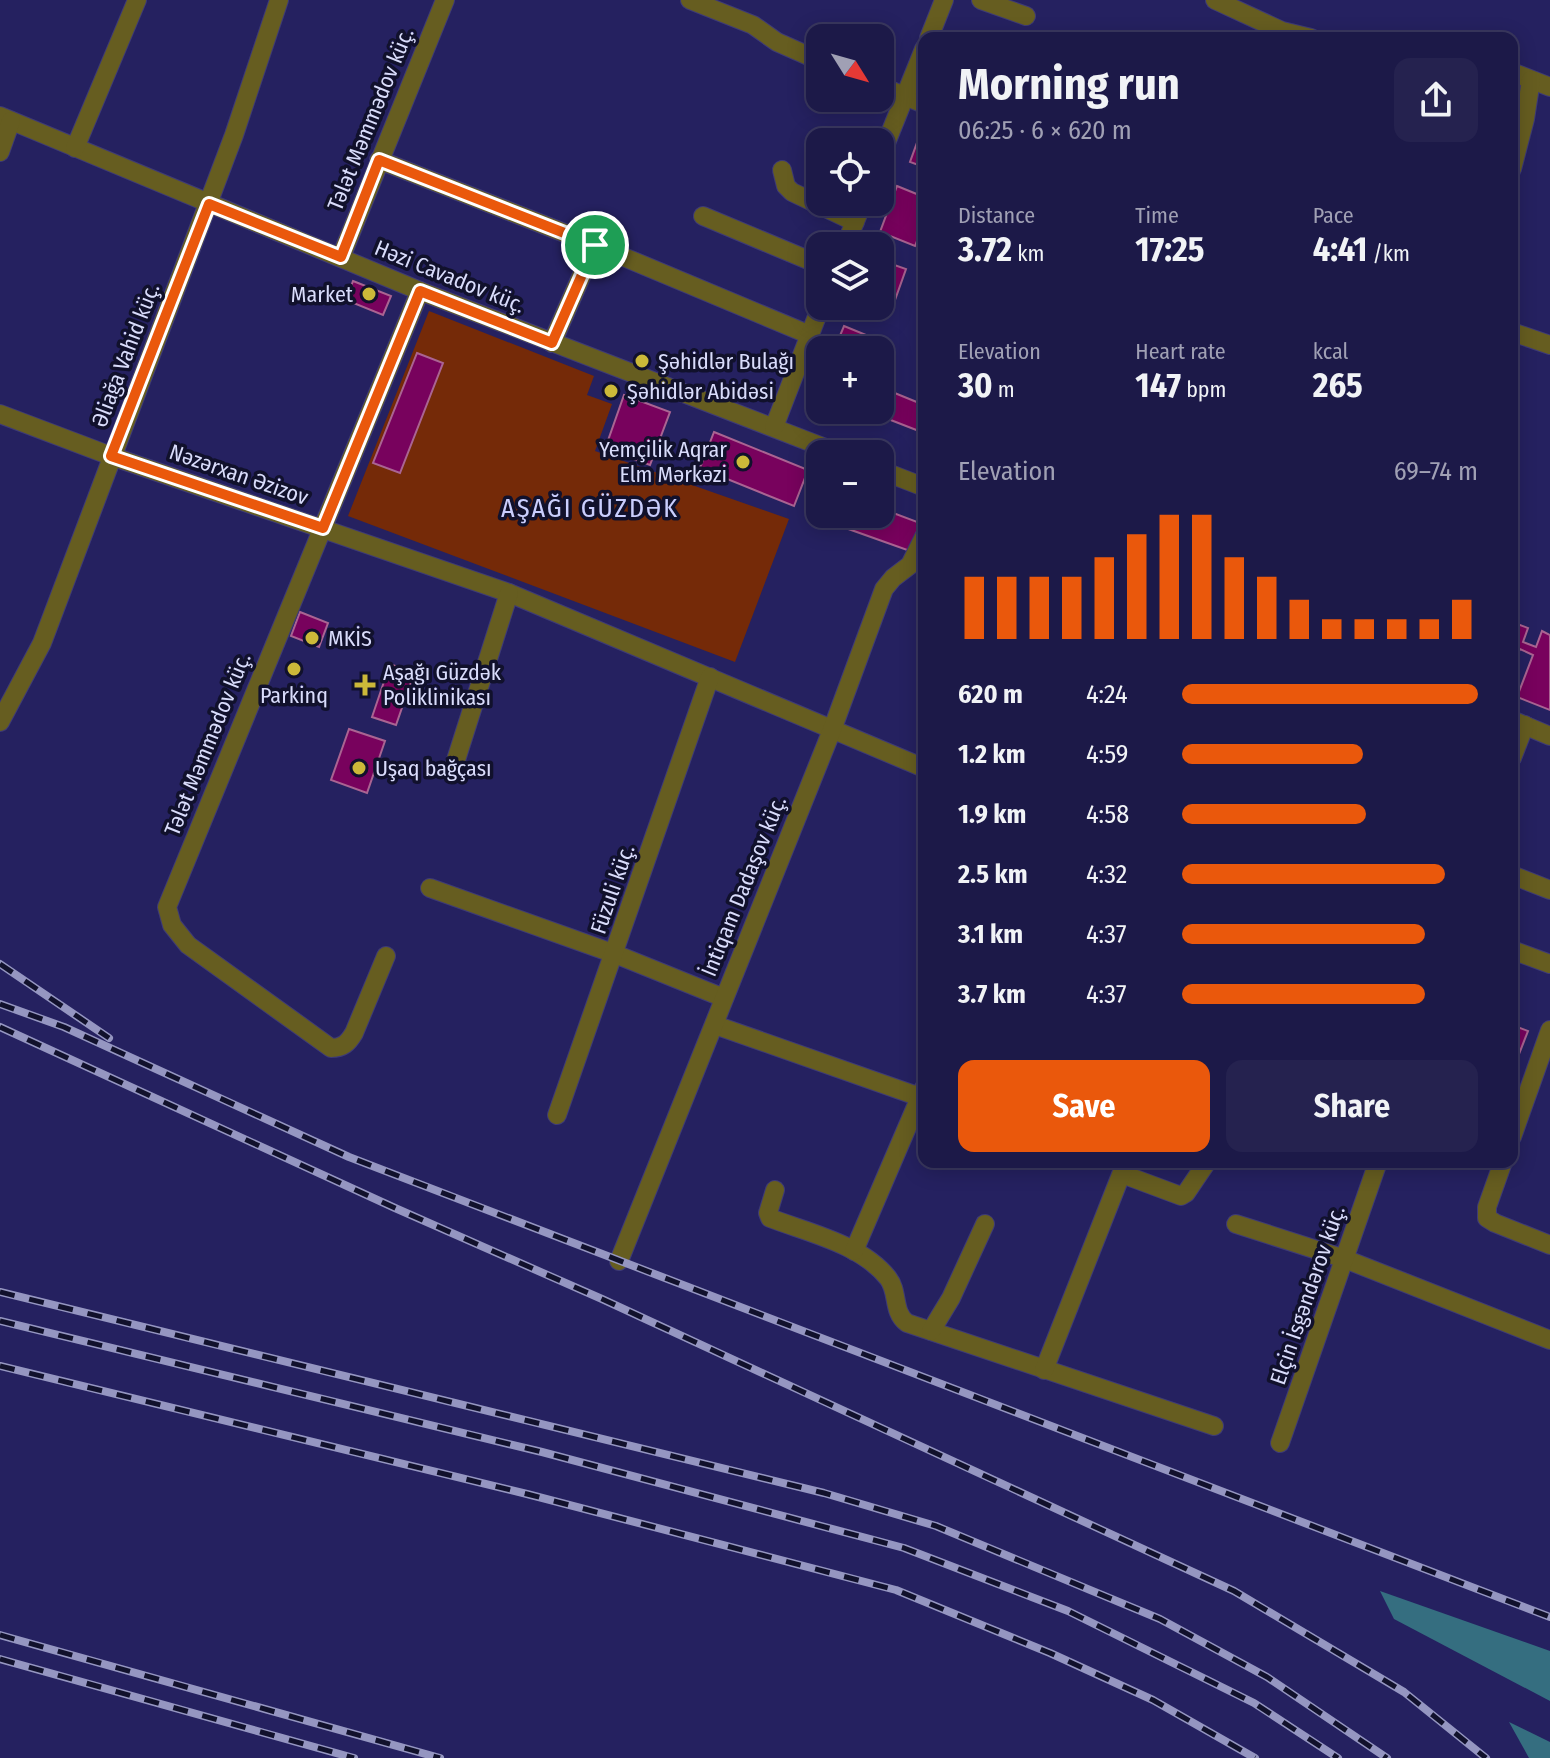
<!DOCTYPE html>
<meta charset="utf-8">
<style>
:root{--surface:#1c1948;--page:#25224f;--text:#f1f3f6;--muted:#a0a0b4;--line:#3a3860;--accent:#ea580c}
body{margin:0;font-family:"Fira Sans Condensed",sans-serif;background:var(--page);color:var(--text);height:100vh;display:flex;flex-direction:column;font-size:30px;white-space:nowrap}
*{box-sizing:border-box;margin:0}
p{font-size:26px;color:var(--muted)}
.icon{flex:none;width:44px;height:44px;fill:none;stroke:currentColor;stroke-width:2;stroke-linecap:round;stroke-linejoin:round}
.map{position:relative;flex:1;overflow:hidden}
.sheet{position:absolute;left:918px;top:32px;width:600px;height:1136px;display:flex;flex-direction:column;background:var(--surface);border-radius:16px;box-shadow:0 4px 20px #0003,0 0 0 2px var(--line)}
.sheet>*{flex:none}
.needle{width:52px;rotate:127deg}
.controls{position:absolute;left:806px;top:24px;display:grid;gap:16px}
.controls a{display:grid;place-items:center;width:88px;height:88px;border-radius:16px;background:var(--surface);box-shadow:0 4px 20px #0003,0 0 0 2px var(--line);font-size:40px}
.pin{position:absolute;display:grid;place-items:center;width:68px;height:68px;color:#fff;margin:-34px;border:4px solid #fff;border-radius:50%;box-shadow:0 2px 8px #0007}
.round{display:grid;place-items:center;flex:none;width:84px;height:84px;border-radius:16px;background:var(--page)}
.overview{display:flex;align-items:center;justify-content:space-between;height:136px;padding:0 40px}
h1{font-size:44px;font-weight:700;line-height:60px}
.stats{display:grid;grid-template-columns:repeat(3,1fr);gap:12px;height:136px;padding:8px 40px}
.stats div{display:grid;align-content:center}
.stats b{font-size:34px;font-weight:700}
.stats small{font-size:22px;font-weight:400}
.stats p{font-size:22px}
.chart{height:224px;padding:16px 40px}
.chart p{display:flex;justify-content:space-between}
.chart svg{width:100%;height:144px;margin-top:8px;stroke:var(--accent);stroke-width:6}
.cta{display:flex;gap:16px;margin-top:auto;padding:16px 40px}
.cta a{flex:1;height:92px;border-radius:16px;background:var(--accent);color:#fff;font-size:32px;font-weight:700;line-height:92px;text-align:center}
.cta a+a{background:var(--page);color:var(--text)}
ul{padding:0 40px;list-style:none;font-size:26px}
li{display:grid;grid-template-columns:128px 96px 1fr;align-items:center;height:60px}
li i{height:20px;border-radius:10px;background:var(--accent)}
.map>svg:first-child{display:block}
</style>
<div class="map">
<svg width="1550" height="1758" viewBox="0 0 1550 1758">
<rect width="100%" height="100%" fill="#252160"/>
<!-- green -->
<path fill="#752a08" d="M429 311 594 376 587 395 612 404 595 451 789 519 735 662 348 516Z"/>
<!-- water -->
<g fill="#356e80">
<path d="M1380 1591 1550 1651V1701L1394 1619Z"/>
<path d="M1509 1722 1550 1742V1758H1529Z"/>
</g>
<!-- building -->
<g fill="#78025d" stroke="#aa6492" stroke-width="2">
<path d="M922 129 924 130V167L910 162Z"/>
<path d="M897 186 924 197V223L915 246 880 232Z"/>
<path d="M880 260 906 269 890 314 869 306H880Z"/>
<path d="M353 281 391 296 383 315 346 300Z"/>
<path d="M844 326 871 337 865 350H834Z"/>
<path d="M417 353 443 363 400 473 373 463Z"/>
<path d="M880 387 924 405V433L865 410H880Z"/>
<path d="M624 395 670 412 650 465 605 449Z"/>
<path d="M714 432 808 470 794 506 700 468Z"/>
<path d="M880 508 920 523 910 551 826 521 828 514H880Z"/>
<path d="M300 612 328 623 319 647 291 636Z"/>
<path d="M1512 622 1528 628 1523 642 1536 647 1542 631 1550 635V710L1517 697 1533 655 1520 649 1512 666Z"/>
<path d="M390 664 414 673 396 725 372 717Z"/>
<path d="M349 729 385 741 367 793 331 780Z"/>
<path d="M1512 1025 1528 1031 1512 1072Z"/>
</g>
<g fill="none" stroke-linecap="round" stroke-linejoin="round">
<defs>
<g id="minor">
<path d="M690 0 753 25 777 42 820 61"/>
<path d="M981 0 1026 16"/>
<path d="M1215 0 1282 31 1311 38"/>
<path d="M929 38 944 0"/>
<path d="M1512 72 1550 87"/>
<path d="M880 86 924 104"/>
<path d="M0 116 420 291 841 454"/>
<path d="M75 148 137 0"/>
<path d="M0 152 11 121"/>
<path d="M880 158 924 49"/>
<path d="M379 160 595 245 810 335"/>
<path d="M1512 169 1525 119 1531 80"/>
<path d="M782 170 786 186 792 192 855 222"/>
<path d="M703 216 820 265"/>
<path d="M845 246 863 202"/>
<path d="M341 257 445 0"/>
<path d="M1512 332 1550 345"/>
<path d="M552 343 595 245"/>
<path d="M0 414 111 456 509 593 924 768"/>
<path d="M774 427 821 306"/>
<path d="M880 470 924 487"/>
<path d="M1512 720 1550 736"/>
<path d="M0 722 42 643 234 135 279 0"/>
<path d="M1512 758 1525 725"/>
<path d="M455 763 509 593"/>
<path d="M1512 875 1550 890"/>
<path d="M430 888 615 954 724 998"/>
<path d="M1512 950 1550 964"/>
<path d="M386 956 354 1033C348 1043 343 1048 331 1048L188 945 172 925 167 907 420 291"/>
<path d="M715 1025 920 1097"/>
<path d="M557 1115 710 677"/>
<path d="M1512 1137 1550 1030"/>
<path d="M1503 1162 1487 1207V1218L1495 1223 1550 1245"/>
<path d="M1122 1174 1181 1196 1186 1193 1207 1162"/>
<path d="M775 1190 768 1213 770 1218C809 1233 861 1244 888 1278 899 1292 892 1312 907 1323L1214 1426"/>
<path d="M1236 1224 1345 1259 1550 1340"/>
<path d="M854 1251 924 1088"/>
<path d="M619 1261 832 730 884 589 893 578 910 565 924 537"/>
<path d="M931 1331 951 1298 985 1224"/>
<path d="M1044 1370 1126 1162"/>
<path d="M1280 1443 1378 1162"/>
</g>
</defs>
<!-- minor casing -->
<use href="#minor" stroke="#3e3b76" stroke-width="20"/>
<!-- minor -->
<use href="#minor" stroke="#665d20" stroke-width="18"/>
<defs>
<g id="rail">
<path d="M0 964 109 1038"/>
<path d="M0 1004 64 1027 349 1157 1550 1617"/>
<path d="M0 1027 395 1208 602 1299 1234 1591 1404 1692 1486 1758"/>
<path d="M0 1292 824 1493 936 1526 1160 1619 1267 1677 1387 1758"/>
<path d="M0 1321 542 1452 904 1548 1068 1611 1254 1703 1338 1758"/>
<path d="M0 1366 527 1494 896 1590 1050 1653 1153 1700 1255 1758"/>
<path d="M0 1635 440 1758"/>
<path d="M0 1659 354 1758"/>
</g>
</defs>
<!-- rail casing -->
<use href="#rail" stroke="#9596c1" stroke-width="8"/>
<!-- rail -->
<use href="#rail" stroke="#11112c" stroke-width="5" stroke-dasharray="15" stroke-linecap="butt"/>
</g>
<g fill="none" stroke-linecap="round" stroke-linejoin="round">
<defs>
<path id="route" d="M379 160 595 245 552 343 420 291 323 528 111 456 209 204 341 257Z"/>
</defs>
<!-- route casing -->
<use href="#route" stroke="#fff" stroke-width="16"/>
<!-- route -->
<use href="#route" stroke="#ea580c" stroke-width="10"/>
</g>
<!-- markers -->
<g fill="#ccb939" stroke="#11112c" stroke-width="3">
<circle cx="369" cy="294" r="8"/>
<circle cx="642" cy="361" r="8"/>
<circle cx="611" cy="391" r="8"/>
<circle cx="743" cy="462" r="8"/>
<circle cx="312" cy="638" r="8"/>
<circle cx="294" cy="669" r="8"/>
<path d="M361 673h8v8h8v8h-8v8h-8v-8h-8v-8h8z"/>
<circle cx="359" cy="768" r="8"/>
</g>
<g text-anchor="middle" stroke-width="7" stroke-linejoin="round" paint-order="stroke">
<!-- street labels -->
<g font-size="22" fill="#d9dcfb" stroke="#11112c">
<text transform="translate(370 119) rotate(-68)" y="8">Tələt Məmmədov küç.</text>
<text transform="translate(450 276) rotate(22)" y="8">Həzi Cavadov küç.</text>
<text transform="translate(125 355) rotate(-69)" y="8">Əliağa Vahid küç.</text>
<text transform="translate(239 474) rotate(19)" y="8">Nəzərxan Əzizov</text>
<text transform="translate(207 744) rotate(-68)" y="8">Tələt Məmmədov küç.</text>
<text transform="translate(743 886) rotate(-68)" y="8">İntiqam Dadaşov küç.</text>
<text transform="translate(612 889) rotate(-71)" y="8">Füzuli küç.</text>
<text transform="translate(1307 1295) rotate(-71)" y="8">Elçin İsgəndərov küç.</text>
</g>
<!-- poi labels -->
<g font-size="22" fill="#d9dcfb" stroke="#11112c" text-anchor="start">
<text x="353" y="302" text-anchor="end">Market</text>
<text x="658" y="369">Şəhidlər Bulağı</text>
<text x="627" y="399">Şəhidlər Abidəsi</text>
<text x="727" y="457" text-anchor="end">Yemçilik Aqrar<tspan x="727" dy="25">Elm Mərkəzi</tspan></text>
<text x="328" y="646">MKİS</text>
<text x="383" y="680">Aşağı Güzdək<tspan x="383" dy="25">Poliklinikası</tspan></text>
<text x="294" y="703" text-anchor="middle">Parkinq</text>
<text x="375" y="776">Uşaq bağçası</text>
</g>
<!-- quarter labels -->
<g font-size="26" letter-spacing="2" fill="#cacefd" stroke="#11112c">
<text x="590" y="517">AŞAĞI GÜZDƏK</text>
</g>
</g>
</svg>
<div class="controls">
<a><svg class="needle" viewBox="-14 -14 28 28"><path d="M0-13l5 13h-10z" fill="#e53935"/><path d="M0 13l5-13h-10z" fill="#a0a0b4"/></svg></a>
<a><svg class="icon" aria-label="locate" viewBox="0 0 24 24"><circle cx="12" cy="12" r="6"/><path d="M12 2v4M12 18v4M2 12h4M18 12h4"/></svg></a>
<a><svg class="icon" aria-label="layers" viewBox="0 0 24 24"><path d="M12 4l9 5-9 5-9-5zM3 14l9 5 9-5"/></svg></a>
<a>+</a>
<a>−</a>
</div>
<div class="pin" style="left:595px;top:245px;background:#1e9e55"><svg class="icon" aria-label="arrive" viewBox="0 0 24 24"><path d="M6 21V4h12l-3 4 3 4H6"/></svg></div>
<section class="sheet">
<div class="overview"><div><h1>Morning run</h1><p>06:25 · 6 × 620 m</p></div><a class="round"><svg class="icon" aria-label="share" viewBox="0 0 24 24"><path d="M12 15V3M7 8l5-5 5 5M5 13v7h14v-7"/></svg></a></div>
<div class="stats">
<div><p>Distance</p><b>3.72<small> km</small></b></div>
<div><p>Time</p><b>17:25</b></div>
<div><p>Pace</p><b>4:41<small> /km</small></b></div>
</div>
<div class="stats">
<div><p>Elevation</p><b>30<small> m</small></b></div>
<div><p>Heart rate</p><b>147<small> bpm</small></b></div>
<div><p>kcal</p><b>265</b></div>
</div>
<div class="chart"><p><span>Elevation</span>69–74 m</p>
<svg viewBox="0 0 160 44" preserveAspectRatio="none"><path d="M5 44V25M15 44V25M25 44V25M35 44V25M45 44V19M55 44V12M65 44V6M75 44V6M85 44V19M95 44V25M105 44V32M115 44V38M125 44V38M135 44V38M145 44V38M155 44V32"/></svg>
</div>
<ul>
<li><b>620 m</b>4:24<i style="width:100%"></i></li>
<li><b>1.2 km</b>4:59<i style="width:61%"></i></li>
<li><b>1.9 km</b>4:58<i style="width:62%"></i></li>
<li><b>2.5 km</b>4:32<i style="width:89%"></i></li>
<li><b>3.1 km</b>4:37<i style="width:82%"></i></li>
<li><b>3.7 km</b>4:37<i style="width:82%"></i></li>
</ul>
<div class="cta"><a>Save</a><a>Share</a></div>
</section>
</div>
